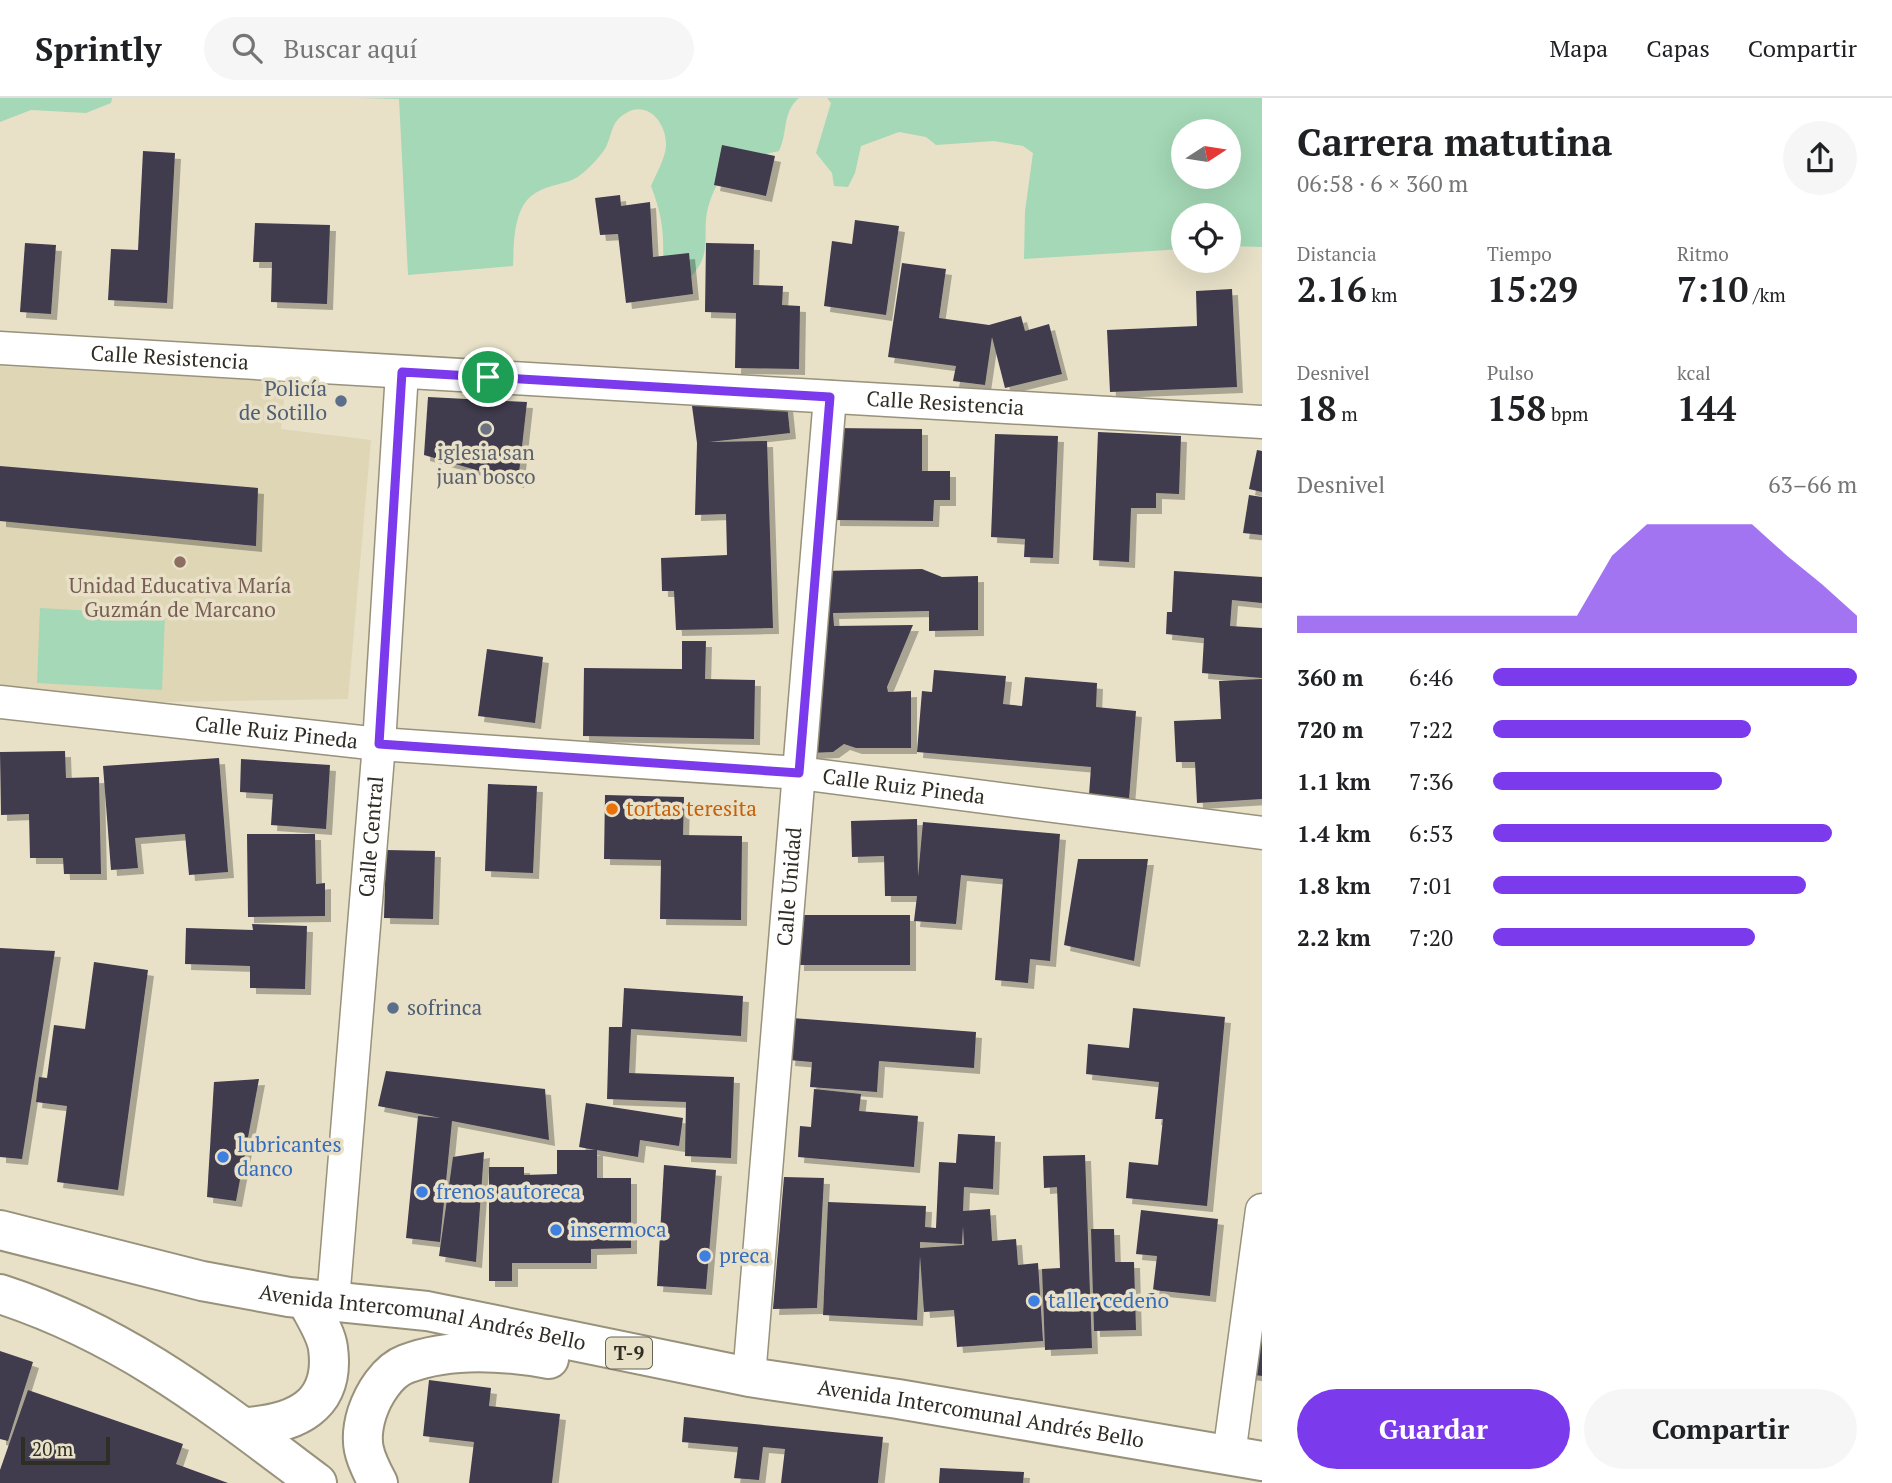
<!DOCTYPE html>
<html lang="es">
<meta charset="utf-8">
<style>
:root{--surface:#fff;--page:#f6f6f6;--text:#202124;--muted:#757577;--line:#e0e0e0;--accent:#7c3aed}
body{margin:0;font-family:"PT Serif",serif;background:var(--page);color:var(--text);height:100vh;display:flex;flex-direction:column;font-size:26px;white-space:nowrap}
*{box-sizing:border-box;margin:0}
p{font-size:23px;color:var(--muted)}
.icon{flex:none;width:38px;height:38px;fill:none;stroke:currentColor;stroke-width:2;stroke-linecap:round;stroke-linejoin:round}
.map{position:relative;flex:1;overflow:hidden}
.drawer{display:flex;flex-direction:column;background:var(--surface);width:630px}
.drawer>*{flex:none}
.needle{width:46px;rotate:78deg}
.tools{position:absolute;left:1171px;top:21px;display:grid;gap:14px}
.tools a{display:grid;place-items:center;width:70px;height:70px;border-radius:50%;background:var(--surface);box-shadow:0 7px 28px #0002;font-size:35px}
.scale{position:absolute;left:21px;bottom:18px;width:89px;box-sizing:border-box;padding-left:7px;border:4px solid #302d24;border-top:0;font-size:19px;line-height:24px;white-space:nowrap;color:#302d24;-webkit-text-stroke:5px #e8e1c8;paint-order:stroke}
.pin{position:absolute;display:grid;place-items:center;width:60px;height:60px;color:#fff;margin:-30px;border:4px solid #fff;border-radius:50%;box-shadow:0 2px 7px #0007}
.round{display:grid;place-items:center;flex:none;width:74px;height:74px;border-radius:37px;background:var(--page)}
.summary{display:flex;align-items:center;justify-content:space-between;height:119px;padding:0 35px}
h1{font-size:38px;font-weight:700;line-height:52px}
.stats{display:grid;grid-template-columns:repeat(3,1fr);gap:10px;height:119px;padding:7px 35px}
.stats div{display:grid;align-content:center}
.stats b{font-size:35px;font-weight:700}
.stats small{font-size:19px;font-weight:400}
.stats p{font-size:19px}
.chart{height:196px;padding:14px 35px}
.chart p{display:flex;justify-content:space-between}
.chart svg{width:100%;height:126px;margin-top:7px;fill:var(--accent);opacity:.7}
.primary-button{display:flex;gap:14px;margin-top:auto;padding:14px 35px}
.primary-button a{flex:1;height:80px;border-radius:42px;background:var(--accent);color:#fff;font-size:28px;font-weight:700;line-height:80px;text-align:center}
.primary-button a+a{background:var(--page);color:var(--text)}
ul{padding:0 35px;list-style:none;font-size:23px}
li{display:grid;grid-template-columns:112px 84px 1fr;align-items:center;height:52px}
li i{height:18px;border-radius:9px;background:var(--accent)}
header{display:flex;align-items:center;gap:42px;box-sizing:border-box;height:98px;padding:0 35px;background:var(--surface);border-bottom:2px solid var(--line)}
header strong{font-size:33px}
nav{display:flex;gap:38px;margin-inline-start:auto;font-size:24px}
.search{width:490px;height:63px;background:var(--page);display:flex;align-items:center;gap:18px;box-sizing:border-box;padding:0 24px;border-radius:38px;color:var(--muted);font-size:26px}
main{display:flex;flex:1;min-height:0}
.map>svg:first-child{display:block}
</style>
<header>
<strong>Sprintly</strong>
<div class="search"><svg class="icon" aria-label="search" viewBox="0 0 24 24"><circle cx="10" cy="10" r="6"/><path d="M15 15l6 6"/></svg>Buscar aquí</div>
<nav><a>Mapa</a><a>Capas</a><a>Compartir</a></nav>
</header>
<main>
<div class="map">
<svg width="1262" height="1385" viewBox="0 0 1262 1385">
<defs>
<filter id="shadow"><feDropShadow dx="6" dy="6" stdDeviation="0" flood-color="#0004"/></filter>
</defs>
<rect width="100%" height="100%" fill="#e8e1c8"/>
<!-- built -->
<path fill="#dfd6b6" d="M0 268 286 284 281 331 371 342 348 601 107 605 0 586Z"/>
<!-- green -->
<g fill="#a4d8b6" fill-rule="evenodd">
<path d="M0 0H112L111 5 86 15 31 12 0 24Z"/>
<path d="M357 0H799C782 14 788 35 779 53L766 56 739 53C727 70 715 86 709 106 700 136 715 153 690 180L663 169C664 137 663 119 651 88 656 76 665 61 666 48 667 24 646 0 623 17 611 25 612 37 606 49 601 58 585 75 576 80 560 88 542 87 528 101 513 118 514 147 513 168L408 177 399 1Z"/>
<path d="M827 0H1262V149L1229 148 1228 117H1183V151L1024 161 1025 113 1033 55 1023 48 994 43 936 47 926 39 899 34 861 48 855 75 848 89 834 88 832 75 816 55 831 5ZM1228 33V79H1183V33Z"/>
<path d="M40 510 165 517 162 592 37 585Z"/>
</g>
<!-- building -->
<g fill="#403a4d" fill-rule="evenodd" filter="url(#shadow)">
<path d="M722 47 775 58 766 98 714 87Z"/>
<path d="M143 53 175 55 167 205 108 202 111 151 138 152Z"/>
<path d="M620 97 621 108 650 104 653 159 689 155 693 196 626 205 618 136 600 137 595 100Z"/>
<path d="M855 122 899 128 886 217 824 208 832 143 852 146Z"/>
<path d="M255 125 330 127 327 206 271 204 272 164H253Z"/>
<path d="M25 145 56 147 51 216 20 214Z"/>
<path d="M706 145 754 146 753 187 783 188 782 207 800 208 799 271 735 270 736 215 705 214Z"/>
<path d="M902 165 946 171 939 220 989 227 1021 218 1025 233 1049 226 1062 276 1005 290 992 239 985 287 953 283 956 268 888 259Z"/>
<path d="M1232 191 1237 289 1110 294 1107 232 1197 228 1196 193Z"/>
<path d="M786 297 790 335 709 344 767 343 773 530 676 532 674 493H662L661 460 727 457 726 416 695 417 697 345 692 308Z"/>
<path d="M428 299 527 304 518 384 424 357Z"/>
<path d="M834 330 922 331V373H950V402H934L933 423 834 422Z"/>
<path d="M1098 334 1181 338 1179 396 1156 395V410H1131L1129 464 1093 462Z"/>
<path d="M995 336 1058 338 1053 460 1024 459 1025 441 991 439Z"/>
<path d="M1257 352 1262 353V394L1249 391Z"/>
<path d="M0 368 258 390 256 448 0 423Z"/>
<path d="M1249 397 1262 399V437L1243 435Z"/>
<path d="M922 471 942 479 978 478V532L929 533V513L833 515 834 528 913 527 887 589 888 594 911 593V650H856L844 646 833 654 808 655 821 473Z"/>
<path d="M1174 473 1262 479V505L1232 502 1230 528 1262 530V580L1202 575 1204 540 1166 536 1167 514H1172Z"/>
<path d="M682 543H706L705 581 755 582 754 641 583 638 584 570 682 571Z"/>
<path d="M487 551 543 559 535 625 478 618Z"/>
<path d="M934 572 1006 578 1003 606 1022 608 1025 579 1097 585 1096 609 1136 613 1129 701 1089 697 1091 669 917 654 922 593 932 594Z"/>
<path d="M1262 581V701L1197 705 1195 664H1176L1174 623 1221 621 1219 583Z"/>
<path d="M65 653 66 680 99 679 101 776H64L63 760H30L29 716 1 717 0 654Z"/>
<path d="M219 660 228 774 189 777 185 736 135 740 138 770 111 772 103 668Z"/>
<path d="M241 661 330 667 326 731 271 727 273 696 240 694Z"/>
<path d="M488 686 537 688 533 775 485 773Z"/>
<path d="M605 697 684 699 683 737 742 738 741 822 660 821 661 762 604 761Z"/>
<path d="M917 721 918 779 923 724 1060 736 1050 863 1030 861 1028 885 995 882 1003 781 961 777 956 826 914 823 917 798H885L884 758 852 759 851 723Z"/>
<path d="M247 736H315L316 786 325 785V818L248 819Z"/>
<path d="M386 752 435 753 433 821 384 820Z"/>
<path d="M1078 761H1148L1134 863 1064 847Z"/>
<rect x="798" y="817" width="112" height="50"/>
<path d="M252 826 307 828 305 891 250 890V868L185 866 186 830 253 832Z"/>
<path d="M0 850 55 853 22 1061 0 1059Z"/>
<path d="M94 864 148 872 118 1092 57 1084 67 1008 36 1004 39 979 47 980 54 927 85 931Z"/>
<path d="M624 890 743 898 741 938 631 931 629 975 734 979 731 1060 685 1058 686 1004 607 1001 609 929H622Z"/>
<path d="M1133 910 1225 919 1207 1108 1126 1100 1129 1064 1158 1067 1163 1021H1155L1159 984 1086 976 1088 946 1129 950Z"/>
<path d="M792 920 976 934 974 970 879 963 877 994 810 989 812 964 789 962Z"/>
<path d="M386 973 545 991 549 1042 452 1023 440 1144 406 1140 418 1018 441 1020 378 1008Z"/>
<path d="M259 981 236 1103 207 1099 214 984Z"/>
<path d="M814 991 861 996 859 1013 918 1018 914 1069 798 1059 800 1028 811 1029Z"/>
<path d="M586 1005 683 1020 679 1048 640 1042 638 1059 597 1052V1080H631V1150L591 1151V1165H512V1183H489V1069H524V1077L557 1076V1052H595L579 1049Z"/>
<path d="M958 1036 995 1038 993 1091 964 1089 963 1113 990 1111 992 1143 1016 1141 1018 1167 1038 1165 1043 1243 957 1249 954 1212 924 1214 920 1158 917 1222 823 1217 828 1104 926 1108 925 1129 936 1130 939 1064 956 1065ZM963 1128 964 1147 920 1150V1144L962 1146Z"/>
<path d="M484 1054 476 1164 439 1158 453 1059Z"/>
<path d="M1085 1057 1092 1250 1045 1252 1042 1171 1060 1170 1057 1089 1044 1090 1043 1058Z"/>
<path d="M664 1067 716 1072 706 1191 657 1188Z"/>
<path d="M784 1079 824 1080 817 1210 773 1211Z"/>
<path d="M1141 1112 1218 1121 1210 1198 1153 1192 1157 1158 1136 1156Z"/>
<path d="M1091 1131H1114L1115 1164H1134L1136 1232 1094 1233Z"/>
<path d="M1262 1229V1278L1248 1276Z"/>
<path d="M0 1253 33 1264 8 1343 0 1341Z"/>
<path d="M429 1282 491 1290 489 1308 560 1316 552 1385H469L474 1344 423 1338Z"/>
<path d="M28 1292 183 1346 176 1366 228 1385H0V1372Z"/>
<path d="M684 1319 883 1339 878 1385H781L785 1351 763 1349 759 1382 734 1380 738 1349 682 1344Z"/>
<path d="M940 1370 1024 1374 1023 1385H939Z"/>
</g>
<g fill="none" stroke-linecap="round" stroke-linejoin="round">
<defs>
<g id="minor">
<path id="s1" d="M0 250 1262 324"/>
<path id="s2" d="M0 604 379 646 799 675 1262 735"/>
<path id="s3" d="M333 1203 379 646 402 274"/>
<path id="s4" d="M749 1279 830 299"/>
<path d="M1229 1357 1262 1112"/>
</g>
<g id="trunk">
<path id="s5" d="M0 1132 202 1183 289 1199 427 1213 749 1279 898 1301 1262 1363"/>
<path d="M0 1196C126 1237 213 1307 317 1385"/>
<path d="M245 1329C294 1326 336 1309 328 1250 326 1234 313 1216 306 1201"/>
<path d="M378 1385C364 1359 358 1344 367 1315 373 1297 387 1273 406 1266 450 1249 504 1253 549 1261"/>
</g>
</defs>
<!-- minor casing -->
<use href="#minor" stroke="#98917b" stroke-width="35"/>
<!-- trunk casing -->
<use href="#trunk" stroke="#98917b" stroke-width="42"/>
<!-- minor -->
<use href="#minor" stroke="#fff" stroke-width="32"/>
<!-- trunk -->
<use href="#trunk" stroke="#fff" stroke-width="38"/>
</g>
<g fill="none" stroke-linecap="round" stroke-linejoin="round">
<defs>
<path id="route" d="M402 274 830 299 799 675 379 646Z"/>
</defs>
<!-- route casing -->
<use href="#route" stroke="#fff" stroke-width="14"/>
<!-- route -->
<use href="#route" stroke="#7c3aed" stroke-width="9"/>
</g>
<!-- markers -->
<g fill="#5c6f8a" stroke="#e8e1c8" stroke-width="2.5">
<circle cx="341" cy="303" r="7"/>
<circle cx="393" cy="910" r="7"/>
</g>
<circle fill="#6b7280" stroke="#e8e1c8" stroke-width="2.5" cx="486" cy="331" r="7"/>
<circle fill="#8d6e63" stroke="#e8e1c8" stroke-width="2.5" cx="180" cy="464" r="7"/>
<circle fill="#e8710a" stroke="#e8e1c8" stroke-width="2.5" cx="612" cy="711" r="7"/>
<g fill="#3f7fe0" stroke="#e8e1c8" stroke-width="2.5">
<circle cx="223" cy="1059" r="7"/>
<circle cx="422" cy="1094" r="7"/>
<circle cx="556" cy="1132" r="7"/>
<circle cx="705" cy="1158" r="7"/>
<circle cx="1034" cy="1203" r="7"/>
</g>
<g text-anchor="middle" stroke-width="7" stroke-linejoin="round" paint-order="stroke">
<!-- shield labels -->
<rect fill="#e8e1c8" stroke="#676355" stroke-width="2" x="606" y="1239.5" width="46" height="31" rx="5"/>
<g font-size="19" font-weight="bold" fill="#302d24">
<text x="629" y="1262">T-9</text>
</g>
<!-- street labels -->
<g font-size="21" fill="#302d24" stroke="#e8e1c8">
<text dy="7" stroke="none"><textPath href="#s1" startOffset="170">Calle Resistencia</textPath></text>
<text dy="7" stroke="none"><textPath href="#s1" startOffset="947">Calle Resistencia</textPath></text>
<text dy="7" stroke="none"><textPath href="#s2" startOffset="278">Calle Ruiz Pineda</textPath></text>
<text dy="7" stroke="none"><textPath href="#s2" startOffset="908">Calle Ruiz Pineda</textPath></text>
<text dy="7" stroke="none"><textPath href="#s3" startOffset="466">Calle Central</textPath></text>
<text dy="7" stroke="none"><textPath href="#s4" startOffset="492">Calle Unidad</textPath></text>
<text dy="7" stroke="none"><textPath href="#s5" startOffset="432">Avenida Intercomunal Andrés Bello</textPath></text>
<text dy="7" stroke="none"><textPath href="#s5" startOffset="999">Avenida Intercomunal Andrés Bello</textPath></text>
</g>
<!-- service labels -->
<g font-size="21" fill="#4e5e75" stroke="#e8e1c8" text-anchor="end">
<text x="327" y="298">Policía<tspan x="327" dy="24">de Sotillo</tspan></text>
<text x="407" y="917" text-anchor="start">sofrinca</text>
</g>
<!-- worship labels -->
<g font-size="21" fill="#5b616d" stroke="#e8e1c8">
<text x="486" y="362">iglesia san<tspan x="486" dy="24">juan bosco</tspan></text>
</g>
<!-- education labels -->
<g font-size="21" fill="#785e54" stroke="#e8e1c8">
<text x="180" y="495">Unidad Educativa María<tspan x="180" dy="24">Guzmán de Marcano</tspan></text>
</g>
<!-- food labels -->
<g font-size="21" fill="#c56008" stroke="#e8e1c8" text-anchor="start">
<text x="626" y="718">tortas teresita</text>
</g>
<!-- shop labels -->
<g font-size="21" fill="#366cbe" stroke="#e8e1c8" text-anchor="start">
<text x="237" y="1054">lubricantes<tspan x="237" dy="24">danco</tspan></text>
<text x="436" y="1101">frenos autoreca</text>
<text x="570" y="1139">insermoca</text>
<text x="719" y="1165">preca</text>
<text x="1048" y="1210">taller cedeño</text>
</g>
</g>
</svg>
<div class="tools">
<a><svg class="needle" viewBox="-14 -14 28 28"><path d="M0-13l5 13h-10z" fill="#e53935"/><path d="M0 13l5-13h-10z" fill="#757577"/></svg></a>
<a><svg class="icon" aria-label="locate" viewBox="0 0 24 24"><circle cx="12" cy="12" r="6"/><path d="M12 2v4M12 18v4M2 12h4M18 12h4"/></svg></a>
</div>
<div class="scale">20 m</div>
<div class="pin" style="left:488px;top:279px;background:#1e9e55"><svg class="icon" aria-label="arrive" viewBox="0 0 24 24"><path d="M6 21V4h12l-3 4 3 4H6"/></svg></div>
</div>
<section class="drawer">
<div class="summary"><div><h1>Carrera matutina</h1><p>06:58 · 6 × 360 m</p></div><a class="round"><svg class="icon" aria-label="share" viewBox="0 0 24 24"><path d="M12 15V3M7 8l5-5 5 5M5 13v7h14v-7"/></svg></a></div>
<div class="stats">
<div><p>Distancia</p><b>2.16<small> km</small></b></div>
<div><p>Tiempo</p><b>15:29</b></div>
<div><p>Ritmo</p><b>7:10<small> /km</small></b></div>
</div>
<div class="stats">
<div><p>Desnivel</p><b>18<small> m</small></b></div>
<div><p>Pulso</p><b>158<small> bpm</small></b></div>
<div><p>kcal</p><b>144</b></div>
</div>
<div class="chart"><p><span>Desnivel</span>63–66 m</p>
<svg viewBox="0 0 160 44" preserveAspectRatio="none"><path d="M0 44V38L10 38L20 38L30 38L40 38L50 38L60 38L70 38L80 38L90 17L100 6L110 6L120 6L130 6L140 17L150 27L160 38V44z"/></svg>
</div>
<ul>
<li><b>360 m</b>6:46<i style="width:100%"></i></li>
<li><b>720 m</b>7:22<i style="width:71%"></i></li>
<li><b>1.1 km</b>7:36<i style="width:63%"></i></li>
<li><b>1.4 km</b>6:53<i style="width:93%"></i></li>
<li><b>1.8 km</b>7:01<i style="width:86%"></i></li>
<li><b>2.2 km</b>7:20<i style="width:72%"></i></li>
</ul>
<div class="primary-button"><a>Guardar</a><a>Compartir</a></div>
</section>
</main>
